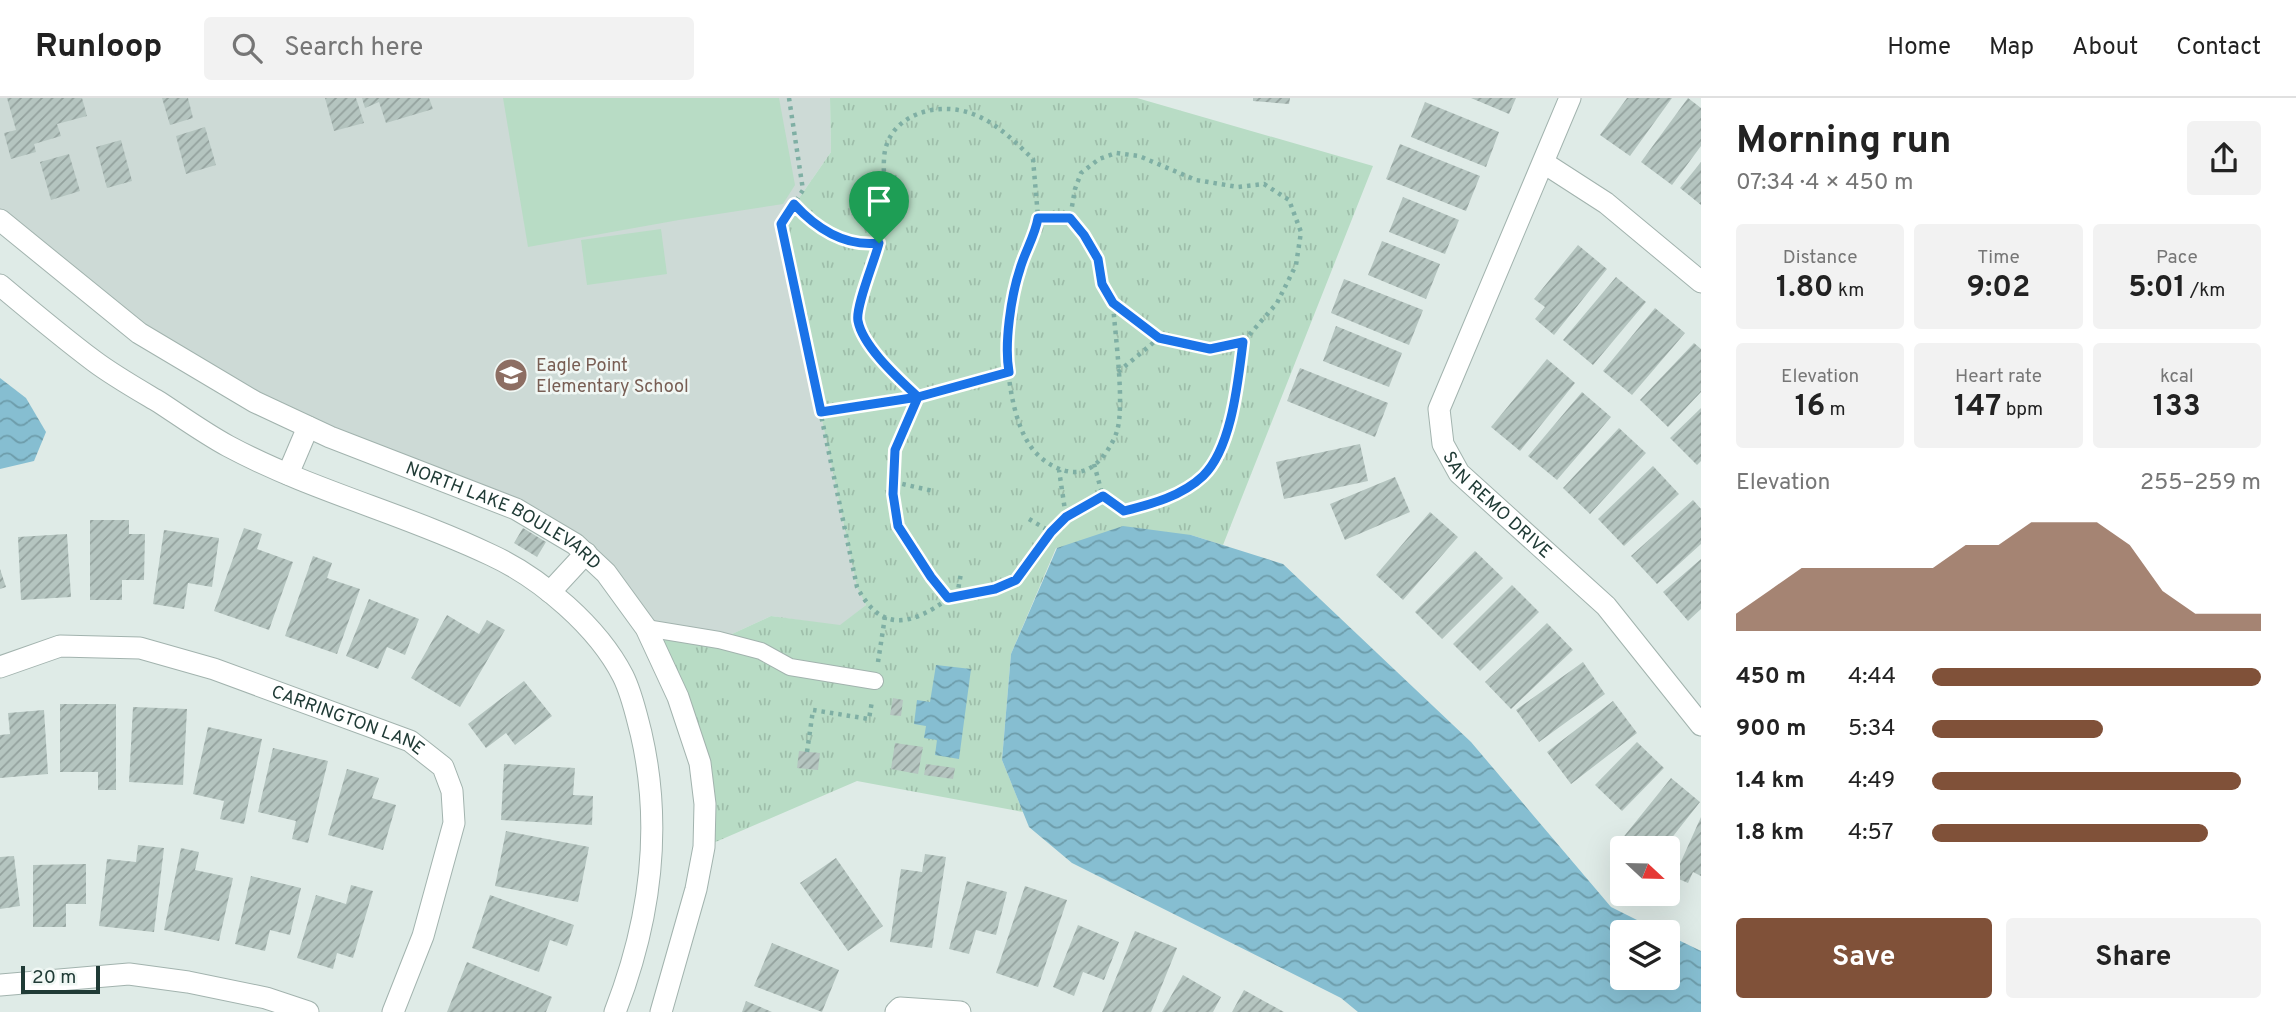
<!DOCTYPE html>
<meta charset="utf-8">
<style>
:root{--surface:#fff;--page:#f2f2f2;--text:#222;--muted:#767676;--line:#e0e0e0;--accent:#805139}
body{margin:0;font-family:Overpass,sans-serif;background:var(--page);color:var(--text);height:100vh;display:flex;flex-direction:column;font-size:26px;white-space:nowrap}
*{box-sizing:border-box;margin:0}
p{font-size:23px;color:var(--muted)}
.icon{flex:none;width:38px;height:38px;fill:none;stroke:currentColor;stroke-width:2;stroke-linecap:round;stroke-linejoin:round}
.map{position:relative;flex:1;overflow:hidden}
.drawer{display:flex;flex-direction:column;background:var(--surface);width:595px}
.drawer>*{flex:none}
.needle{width:46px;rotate:112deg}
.tools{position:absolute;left:1610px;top:738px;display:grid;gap:14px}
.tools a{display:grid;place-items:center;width:70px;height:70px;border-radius:7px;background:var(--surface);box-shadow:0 7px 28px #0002;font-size:35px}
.scale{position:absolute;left:21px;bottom:18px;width:79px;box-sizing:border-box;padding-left:7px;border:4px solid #203b36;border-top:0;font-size:19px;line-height:24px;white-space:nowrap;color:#203b36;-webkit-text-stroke:5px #f0f7f4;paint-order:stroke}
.pin{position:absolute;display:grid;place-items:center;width:60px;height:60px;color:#fff;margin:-72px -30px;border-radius:50% 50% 50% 0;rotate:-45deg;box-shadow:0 0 7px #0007}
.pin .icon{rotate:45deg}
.round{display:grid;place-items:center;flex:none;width:74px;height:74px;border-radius:7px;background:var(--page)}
.head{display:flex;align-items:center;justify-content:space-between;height:119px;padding:0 35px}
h1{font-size:38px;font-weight:700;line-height:52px}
.metrics{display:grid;grid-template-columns:repeat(3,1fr);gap:10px;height:119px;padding:7px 35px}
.metrics div{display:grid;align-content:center;border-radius:7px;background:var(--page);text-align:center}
.metrics b{font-size:30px;font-weight:700}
.metrics small{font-size:19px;font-weight:400}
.metrics p{font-size:19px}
.chart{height:196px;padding:14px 35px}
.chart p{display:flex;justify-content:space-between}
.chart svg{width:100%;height:126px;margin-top:7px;fill:var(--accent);opacity:.7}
.cta{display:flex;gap:14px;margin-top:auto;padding:14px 35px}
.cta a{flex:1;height:80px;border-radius:7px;background:var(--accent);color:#fff;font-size:28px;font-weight:700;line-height:80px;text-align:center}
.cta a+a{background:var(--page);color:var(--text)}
ul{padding:0 35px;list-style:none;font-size:23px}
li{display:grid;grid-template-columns:112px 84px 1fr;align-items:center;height:52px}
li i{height:18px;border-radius:9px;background:var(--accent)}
header{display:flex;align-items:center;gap:42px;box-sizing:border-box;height:98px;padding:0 35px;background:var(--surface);border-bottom:2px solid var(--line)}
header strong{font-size:33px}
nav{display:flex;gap:38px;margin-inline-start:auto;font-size:24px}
.search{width:490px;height:63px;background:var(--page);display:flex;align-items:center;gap:18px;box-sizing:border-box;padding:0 24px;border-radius:7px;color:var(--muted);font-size:26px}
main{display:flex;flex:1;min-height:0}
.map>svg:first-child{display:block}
</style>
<header>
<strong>Runloop</strong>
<div class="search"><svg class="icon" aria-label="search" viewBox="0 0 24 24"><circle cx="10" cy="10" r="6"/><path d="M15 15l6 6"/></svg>Search here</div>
<nav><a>Home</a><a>Map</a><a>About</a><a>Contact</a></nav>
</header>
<main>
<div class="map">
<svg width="1701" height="914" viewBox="0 0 1701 914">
<defs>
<pattern id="park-tufts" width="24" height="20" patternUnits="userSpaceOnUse" patternTransform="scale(1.75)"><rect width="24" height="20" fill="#b8dcc5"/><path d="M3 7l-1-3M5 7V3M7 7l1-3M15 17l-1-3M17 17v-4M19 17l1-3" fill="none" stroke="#9ebeaa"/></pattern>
<pattern id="water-waves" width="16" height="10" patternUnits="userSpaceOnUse" patternTransform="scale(1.75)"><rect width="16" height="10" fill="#86bed1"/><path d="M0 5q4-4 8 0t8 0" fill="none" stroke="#6d9caa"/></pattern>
<pattern id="building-hatch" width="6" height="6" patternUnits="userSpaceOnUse" patternTransform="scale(1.75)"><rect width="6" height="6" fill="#b5c5c0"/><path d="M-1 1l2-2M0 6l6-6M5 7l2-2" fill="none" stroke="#93a19d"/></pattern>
</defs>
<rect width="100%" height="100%" fill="#dfebe7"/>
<!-- built -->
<path fill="#cddad6" d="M0 0H830L831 54 781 126 857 488 866 507 840 528 771 518 719 542 646 530 574 446 330 339 139 235 0 122Z"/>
<!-- grass -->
<g fill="#b8dcc5">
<path d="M503 0H779L795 87 783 106 679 122 528 149Z"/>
<path d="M661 131 667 176 587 187 581 142Z"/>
</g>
<!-- park -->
<path fill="url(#park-tufts)" d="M830 0H1137L1373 68 1223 447 1191 437 1056 450 1011 556 1002 662 1023 714 857 683 704 749 705 706 646 530 719 542 771 518 840 527 866 507 857 489 781 126 831 54Z"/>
<!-- water -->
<g fill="url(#water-waves)">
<path d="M0 280 26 300 46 334 34 363 0 371Z"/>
<path d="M1123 428 1191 437 1283 466 1471 644 1611 809 1663 835H1622V880H1668V837L1701 853V914H1358L1341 900 1072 765 1029 729 1002 662 1011 556 1057 450Z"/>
<path d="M936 567 971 571 959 661 935 657 937 642 924 640 926 628 914 626 917 602 930 604Z"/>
</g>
<!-- building -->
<g fill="url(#building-hatch)">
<path d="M7 0H82L87 18 57 26 61 38 34 46 36 54 11 61 4 35 16 32Z"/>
<path d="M162 0H188L193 20 170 27Z"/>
<path d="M325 0H356L364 25 334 33Z"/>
<path d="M362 0H429L433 11 386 25 379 4 365 10Z"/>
<path d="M1253 0H1290L1289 6 1253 3Z"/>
<path d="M1471 0H1516L1509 16Z"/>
<path d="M1627 0H1672L1630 58 1600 37Z"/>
<path d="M1688 0 1701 10V48L1672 87 1641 64Z"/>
<path d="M1425 4 1499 34 1486 69 1411 39Z"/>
<path d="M205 29 216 67 186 76 176 38Z"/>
<path d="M121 42 132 83 107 90 96 49Z"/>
<path d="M1400 46 1480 78 1466 113 1386 81Z"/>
<path d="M69 56 80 93 51 102 40 64Z"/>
<path d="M1701 64V107L1680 90Z"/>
<path d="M1403 99 1459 122 1445 156 1389 134Z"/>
<path d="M1382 143 1440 166 1426 201 1368 177Z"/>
<path d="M1578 147 1607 171 1554 237 1535 221 1545 209 1534 201Z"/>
<path d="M1616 179 1646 204 1593 267 1563 242Z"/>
<path d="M1344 181 1423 212 1409 247 1331 215Z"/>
<path d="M1655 210 1685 235 1632 297 1603 273Z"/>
<path d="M1336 228 1402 255 1389 289 1323 263Z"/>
<path d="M1694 245 1701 251V294L1668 329 1640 302Z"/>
<path d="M1547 261 1575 285 1520 353 1491 329Z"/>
<path d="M1300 270 1388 305 1375 339 1287 303Z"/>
<path d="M1582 294 1611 319 1557 382 1528 358Z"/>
<path d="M1701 310V363L1697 367 1670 340Z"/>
<path d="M1619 330 1646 355 1590 416 1563 390Z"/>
<path d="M1360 346 1368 383 1284 401 1276 364Z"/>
<path d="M1653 368 1679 396 1624 448 1598 421Z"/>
<path d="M1395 379 1410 414 1345 442 1330 406Z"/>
<path d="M1693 402 1701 411V446L1657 486 1631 458Z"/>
<path d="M1430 414 1458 439 1403 502 1376 477Z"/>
<path d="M90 422H129V436H145L144 482H122V502H90Z"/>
<path d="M244 430 262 436 257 451 293 464 269 532 214 513Z"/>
<path d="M523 430 546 444 537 459 514 445Z"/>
<path d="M164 432 219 440 212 489 188 485 184 511 153 506Z"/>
<path d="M67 436 71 499 21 502 18 439Z"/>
<path d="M1475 453 1503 480 1442 541 1415 514Z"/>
<path d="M313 458 332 465 327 480 360 491 337 556 285 538Z"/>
<path d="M1701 461V511L1688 523 1663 494Z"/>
<path d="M0 471 6 489 0 491Z"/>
<path d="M1512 487 1539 514 1480 573 1453 546Z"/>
<path d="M369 501 419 521 405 557 387 549 378 571 346 558Z"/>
<path d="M447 517 479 536 487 522 505 532 460 609 411 580Z"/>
<path d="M1547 525 1573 552 1511 611 1485 584Z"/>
<path d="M1583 564 1605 596 1539 644 1516 612Z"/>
<path d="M524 583 552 618 515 647 506 635 486 650 468 626Z"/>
<path d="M893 600 903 602 901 618 890 617Z"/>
<path d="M1613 603 1637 635 1571 686 1547 654Z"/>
<path d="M60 606H116V692H98V674H60Z"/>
<path d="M133 609 187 611 183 687 129 684Z"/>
<path d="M44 612 48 676 0 680V637L10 636 8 615Z"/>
<path d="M208 629 262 641 244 726 220 721 224 703 193 696Z"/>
<path d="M1637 644 1664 670 1622 713 1595 687Z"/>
<path d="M895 645 923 649 918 676 891 671Z"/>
<path d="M273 650 328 663 308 745 292 741 296 723 258 714Z"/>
<path d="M799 653 820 655 818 672 797 670Z"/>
<path d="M504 666 575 670 573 697 593 698 592 727 501 722Z"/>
<path d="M926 666 955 670 953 681 924 677Z"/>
<path d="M347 671 379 680 372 700 396 707 383 752 328 737Z"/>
<path d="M1671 680 1700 704 1663 751H1622V760L1613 752Z"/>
<path d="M1701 719V778L1693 774 1688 785 1674 779Z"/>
<path d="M506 733 589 749 578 804 495 788Z"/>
<path d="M138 747 164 750 154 834 99 828 107 761 136 764Z"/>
<path d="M181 750 199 754 195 772 233 780 219 843 164 832Z"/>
<path d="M925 756 946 759 932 850 890 844 901 771 922 774Z"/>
<path d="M14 758 20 808 0 811V759Z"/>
<path d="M836 760 883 828 848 853 800 785Z"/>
<path d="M86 766V806H66V829H33V767Z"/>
<path d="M251 778 301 790 290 837 270 832 265 853 235 846Z"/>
<path d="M967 783 1007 794 996 837 976 832 969 856 949 851Z"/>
<path d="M351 787 373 793 353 860 337 855 333 871 297 860 316 797 346 806Z"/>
<path d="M1025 788 1067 802 1038 889 996 875Z"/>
<path d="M490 797 574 827 567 848 550 842 539 874 472 850Z"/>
<path d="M1078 827 1119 844 1104 882 1083 874 1074 898 1053 889Z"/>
<path d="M1135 833 1177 850 1151 914H1102Z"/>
<path d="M772 845 839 872 822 914 754 888Z"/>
<path d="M467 864 552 899 546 914H447Z"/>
<path d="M1183 877 1221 899 1213 914H1162Z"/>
<path d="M1244 892 1284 914H1232Z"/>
<path d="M746 903 772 914H742Z"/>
</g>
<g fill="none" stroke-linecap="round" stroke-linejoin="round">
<defs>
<path id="service" d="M646 530 719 542 761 553 790 569 875 583"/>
<g id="minor">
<path id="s1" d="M1570 0 1439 311 1443 346 1459 375 1606 508 1701 627"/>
<path d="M1544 65 1606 105 1701 184"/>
<path id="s2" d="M0 122 139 235 255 304 330 339 516 411 575 446 606 475 646 530 678 599 700 665 705 706 704 749 696 791 661 914"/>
<path d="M0 187C31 213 62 239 94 263 114 278 137 291 159 304 182 319 204 335 228 348 312 393 406 416 491 457 541 480 598 529 623 578 632 596 636 616 641 635 663 730 650 824 615 914"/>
<path d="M288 376 308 329"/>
<path d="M550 494 586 455"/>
<path id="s3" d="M0 569 60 548 140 550 214 571 410 643 443 669 452 693 454 725 423 838 393 914"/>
<path d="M0 887 129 876 188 884 266 900 308 914"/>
<path d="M896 914 900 910 960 914"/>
</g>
</defs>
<!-- service casing -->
<use href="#service" stroke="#a2b3ae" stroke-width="18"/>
<!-- minor casing -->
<use href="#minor" stroke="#a2b3ae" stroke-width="23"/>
<!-- path -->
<g stroke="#7fafa4" stroke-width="4.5" stroke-dasharray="3.5 5" stroke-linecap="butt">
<path d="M789 0 803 92 781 126 857 489C881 535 911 528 949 500L931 479 898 428 893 396 895 352 918 299"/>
<path d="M794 106C816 129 845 150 879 145 895 111 882 94 884 61 886 17 937 2 973 16 997 25 1015 44 1033 61L1038 119 1070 120 1075 91 1081 75 1099 61 1116 55 1139 58 1196 82 1238 89 1264 86 1289 102 1301 134 1296 167 1277 205 1243 244 1210 251 1159 240 1113 205 1102 186 1098 161 1084 137 1070 120"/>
<path d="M1038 119C1035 138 1026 152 1020 169 1009 200 1005 237 1008 270 1010 294 1016 326 1029 346 1040 364 1068 381 1088 371 1101 365 1113 346 1117 333 1125 307 1115 236 1113 206"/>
<path d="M879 145C875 161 855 211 858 223 863 249 899 281 918 299L1009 274"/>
<path d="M1118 274 1159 240"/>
<path d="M821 314 917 299"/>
<path d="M1094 366 1103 399"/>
<path d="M894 384 933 393"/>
<path d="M1066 419 1103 399 1124 413C1152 406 1181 398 1203 378 1232 350 1238 283 1243 244"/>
<path d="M1029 421 1051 434"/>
<path d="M957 498 961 475"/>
<path d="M949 500C969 496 1001 495 1018 480 1035 464 1047 438 1066 419L1059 372"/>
<path d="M878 564 885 519"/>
<path d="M807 654 813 612 869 621 872 603"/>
</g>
<!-- service -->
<use href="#service" stroke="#fff" stroke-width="16"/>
<!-- minor -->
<use href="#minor" stroke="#fff" stroke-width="21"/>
</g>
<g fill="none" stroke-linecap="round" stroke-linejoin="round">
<defs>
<path id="route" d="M879 145C875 162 855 209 858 223 863 249 899 281 918 299L895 352 893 396 898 428 931 479 948 500 995 491 1016 482 1051 434 1066 419 1103 398 1124 413C1152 406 1182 398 1203 378 1232 350 1238 283 1243 244L1210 251 1159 240 1113 205 1102 186 1098 161 1084 137 1070 120H1038C1035 138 1025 153 1020 171 1011 198 1004 246 1009 274L918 299 821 314 781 126 794 106C816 130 845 149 879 145"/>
</defs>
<!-- route casing -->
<use href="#route" stroke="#fff" stroke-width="14"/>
<!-- route -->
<use href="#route" stroke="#1a73e8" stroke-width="9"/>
</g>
<!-- icons -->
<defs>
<symbol id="school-disc" viewBox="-11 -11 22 22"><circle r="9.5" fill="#8d6e63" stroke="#f0f7f4"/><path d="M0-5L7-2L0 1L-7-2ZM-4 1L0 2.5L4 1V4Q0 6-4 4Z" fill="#fff"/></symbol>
</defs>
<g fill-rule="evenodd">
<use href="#school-disc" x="492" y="258" width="38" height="38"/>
</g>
<g text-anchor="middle" stroke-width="5" stroke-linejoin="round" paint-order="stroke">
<!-- education labels -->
<g font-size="18" fill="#785e54" stroke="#f0f7f4" text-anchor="start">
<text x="536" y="273">Eagle Point<tspan x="536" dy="21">Elementary School</tspan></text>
</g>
<!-- street labels -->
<g font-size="18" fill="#203b36" stroke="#f0f7f4">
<text dy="6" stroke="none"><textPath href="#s1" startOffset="455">SAN REMO DRIVE</textPath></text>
<text dy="6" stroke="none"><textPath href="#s2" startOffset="588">NORTH LAKE BOULEVARD</textPath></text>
<text dy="6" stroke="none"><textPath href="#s3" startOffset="364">CARRINGTON LANE</textPath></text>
</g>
</g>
</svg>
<div class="tools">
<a><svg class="needle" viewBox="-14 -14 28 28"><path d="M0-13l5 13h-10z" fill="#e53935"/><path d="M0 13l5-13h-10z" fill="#767676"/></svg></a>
<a><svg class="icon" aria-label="layers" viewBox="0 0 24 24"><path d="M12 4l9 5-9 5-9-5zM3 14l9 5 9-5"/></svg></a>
</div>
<div class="scale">20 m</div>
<div class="pin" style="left:879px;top:145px;background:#1e9e55"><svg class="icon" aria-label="arrive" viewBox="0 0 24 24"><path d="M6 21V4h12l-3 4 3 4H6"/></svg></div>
</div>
<section class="drawer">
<div class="head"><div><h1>Morning run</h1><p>07:34 · 4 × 450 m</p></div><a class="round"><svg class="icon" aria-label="share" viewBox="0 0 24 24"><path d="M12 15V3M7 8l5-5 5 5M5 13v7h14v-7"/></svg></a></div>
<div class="metrics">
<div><p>Distance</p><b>1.80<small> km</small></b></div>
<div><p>Time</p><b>9:02</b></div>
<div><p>Pace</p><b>5:01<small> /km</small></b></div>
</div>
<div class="metrics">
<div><p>Elevation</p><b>16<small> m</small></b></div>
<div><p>Heart rate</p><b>147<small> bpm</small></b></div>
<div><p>kcal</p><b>133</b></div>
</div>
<div class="chart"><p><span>Elevation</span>255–259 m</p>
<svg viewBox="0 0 160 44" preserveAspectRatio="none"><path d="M0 44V38L10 30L20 22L30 22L40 22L50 22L60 22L70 14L80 14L90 6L100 6L110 6L120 14L130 30L140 38L150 38L160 38V44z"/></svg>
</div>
<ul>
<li><b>450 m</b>4:44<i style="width:100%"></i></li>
<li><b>900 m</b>5:34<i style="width:52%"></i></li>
<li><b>1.4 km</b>4:49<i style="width:94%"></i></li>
<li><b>1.8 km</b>4:57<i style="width:84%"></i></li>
</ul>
<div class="cta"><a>Save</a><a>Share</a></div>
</section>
</main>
